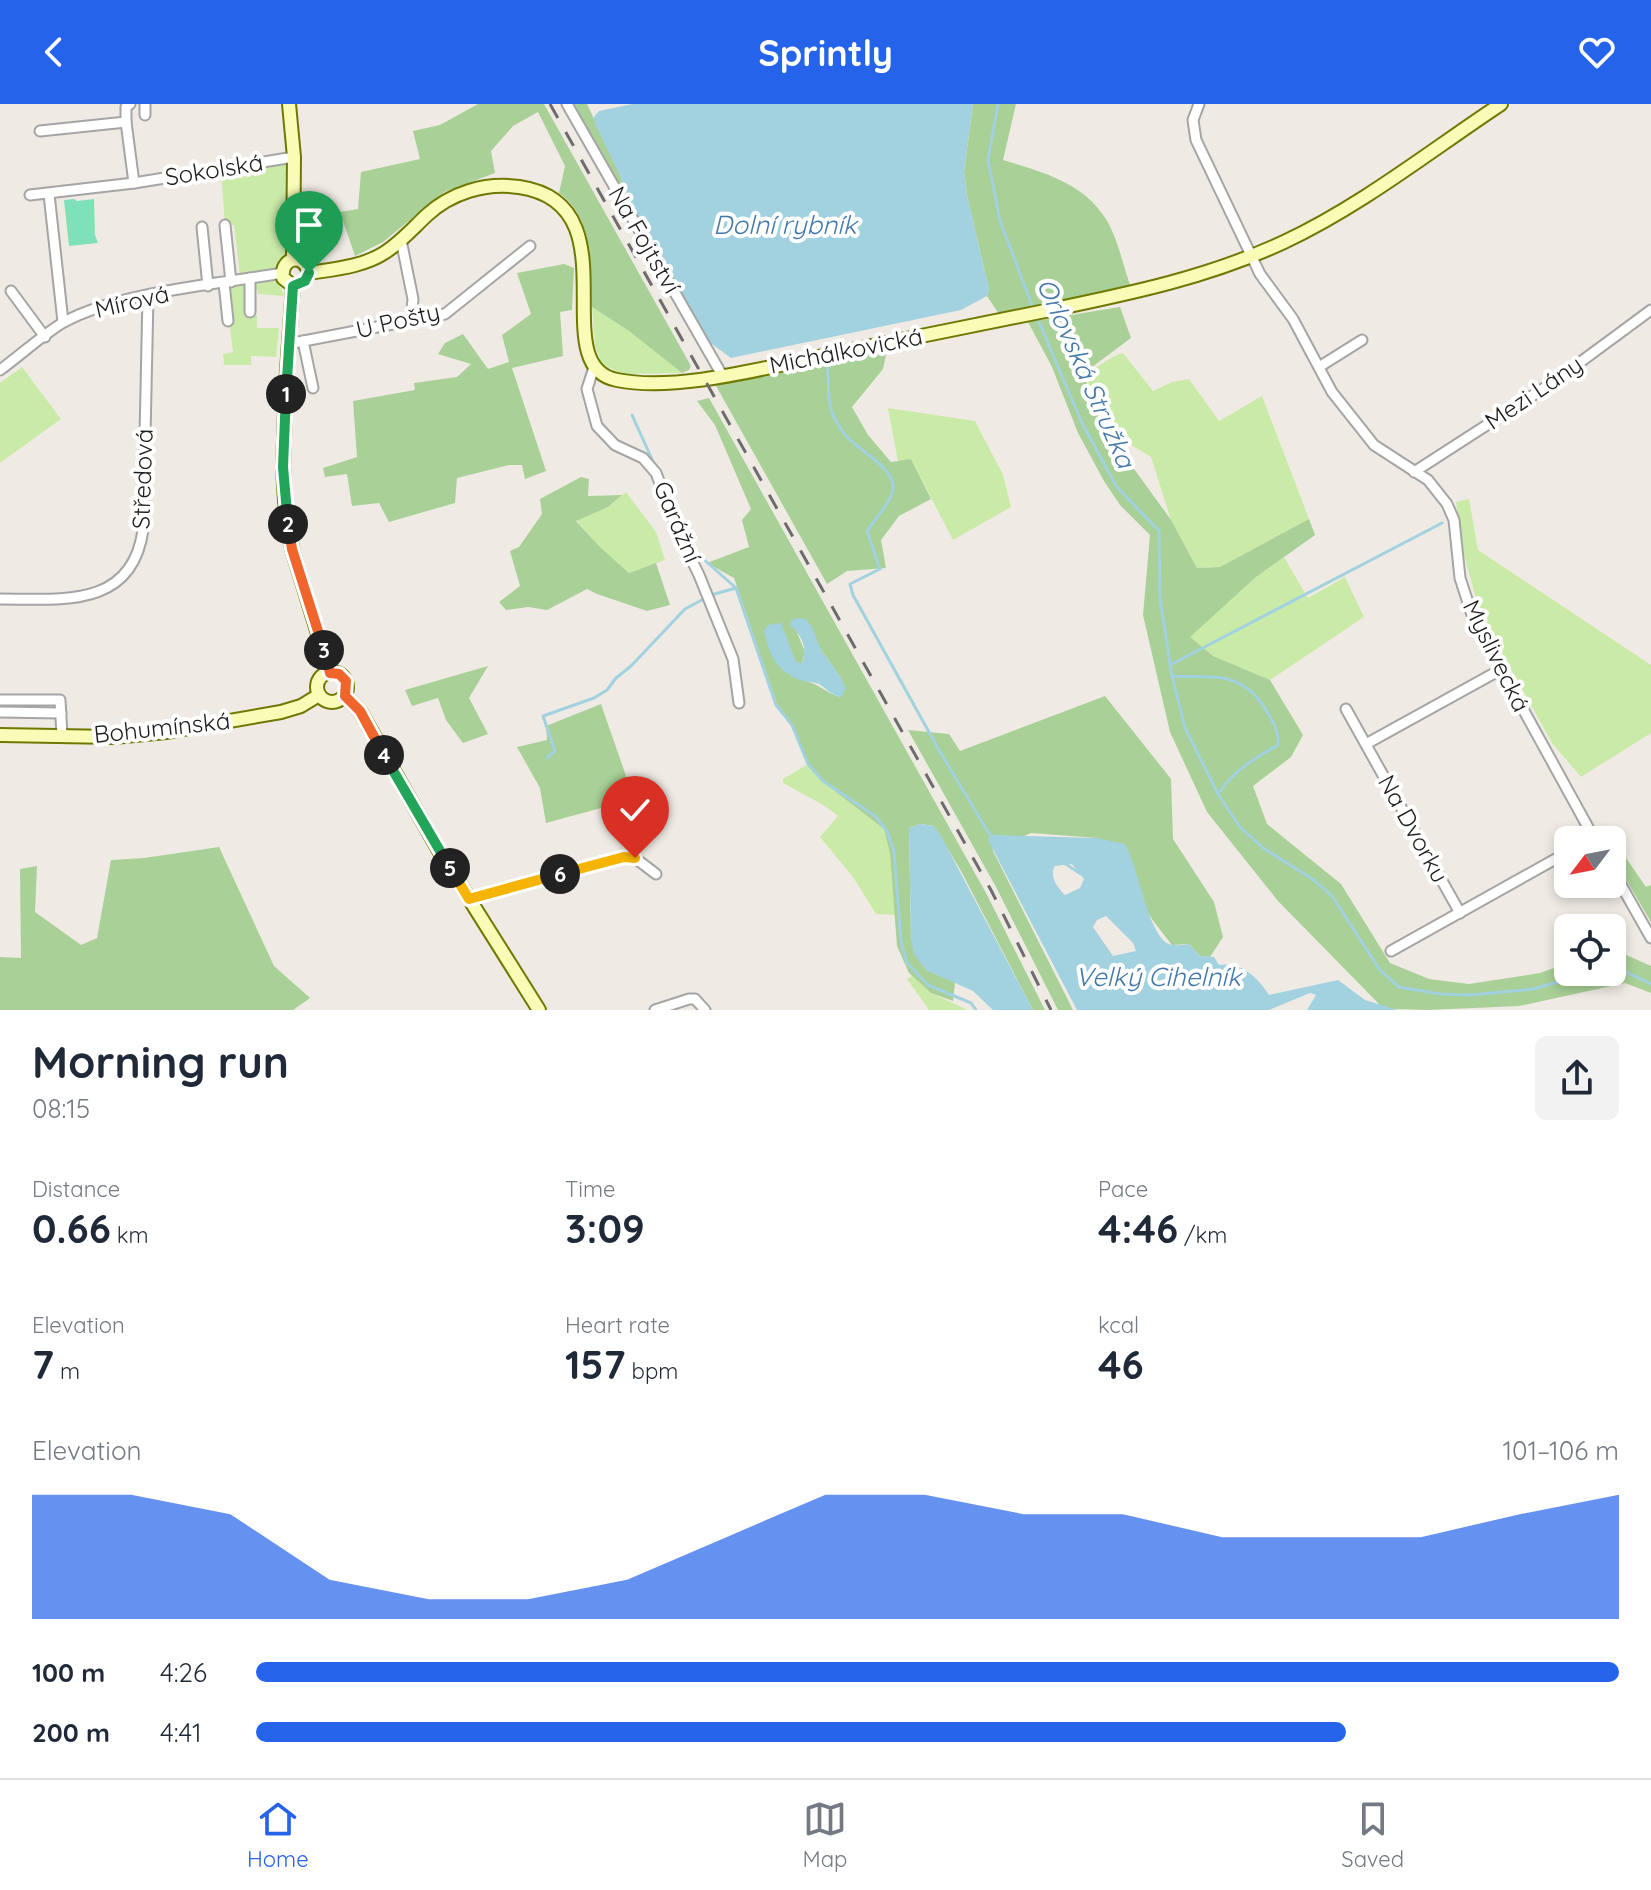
<!DOCTYPE html>
<meta charset="utf-8">
<style>
:root{--surface:#fff;--page:#f2f2f3;--text:#1f2937;--muted:#747a83;--line:#e0e1e3;--accent:#2563eb}
body{margin:0;font-family:Quicksand,sans-serif;background:var(--page);color:var(--text);height:100vh;display:flex;flex-direction:column;font-size:30px;white-space:nowrap}
*{box-sizing:border-box;margin:0}
p{font-size:26px;color:var(--muted)}
.icon{flex:none;width:44px;height:44px;fill:none;stroke:currentColor;stroke-width:2;stroke-linecap:round;stroke-linejoin:round}
.map{position:relative;height:906px;overflow:hidden}
.sheet{display:flex;flex-direction:column;background:var(--surface);flex:1}
.sheet>*{flex:none}
.needle{width:52px;rotate:238deg}
.fabs{position:absolute;left:1554px;top:722px;display:grid;gap:16px}
.fabs a{display:grid;place-items:center;width:72px;height:72px;border-radius:12px;background:var(--surface);box-shadow:0 4px 12px #0003;font-size:40px}
.pin{position:absolute;display:grid;place-items:center;width:68px;height:68px;color:#fff;margin:-82px -34px;border-radius:50% 50% 50% 0;rotate:-45deg;box-shadow:0 0 8px #0007}
.pin .icon{rotate:45deg}
.km{position:absolute;width:40px;height:40px;margin:-20px;border-radius:50%;background:#222;color:#fff;font-size:22px;line-height:40px;text-align:center}
.round{display:grid;place-items:center;flex:none;width:84px;height:84px;border-radius:12px;background:var(--page)}
.head{display:flex;align-items:center;justify-content:space-between;height:136px;padding:0 32px}
h1{font-size:44px;font-weight:700;line-height:60px}
.metrics{display:grid;grid-template-columns:repeat(3,1fr);gap:12px;height:136px;padding:8px 32px}
.metrics div{display:grid;align-content:center}
.metrics b{font-size:40px;font-weight:700}
.metrics small{font-size:22px;font-weight:400}
.metrics p{font-size:22px}
.chart{height:224px;padding:16px 32px}
.chart p{display:flex;justify-content:space-between}
.chart svg{width:100%;height:144px;margin-top:8px;fill:var(--accent);opacity:.7}
ul{padding:0 32px;list-style:none;font-size:26px}
li{display:grid;grid-template-columns:128px 96px 1fr;align-items:center;height:60px}
li i{height:20px;border-radius:10px;background:var(--accent)}
header{display:flex;justify-content:space-between;align-items:center;height:104px;padding:0 32px;background:var(--accent);color:#fff;font-size:36px;font-weight:700}
.tabs{display:flex;justify-content:space-around;align-items:center;height:112px;border-top:2px solid var(--line);background:var(--surface);font-size:22px;color:var(--muted)}
.tabs a{display:grid;justify-items:center;gap:4px}
.tabs .selected{color:var(--accent)}
.map>svg:first-child{display:block}
</style>
<header><svg class="icon" aria-label="back" viewBox="0 0 24 24"><path d="M15 5l-7 7 7 7"/></svg>Sprintly<svg class="icon" aria-label="heart" viewBox="0 0 24 24"><path d="M12 20l-8-8c-3-5 5-10 8-4 3-6 11-1 8 4z"/></svg></header>
<div class="map">
<svg width="1651" height="906" viewBox="0 0 1651 906">
<rect width="100%" height="100%" fill="#efebe4"/>
<!-- grass -->
<g fill="#caeba8">
<path d="M286 58 285 137 287 152 277 166 240 172 234 121H225L221 67Z"/>
<path d="M274 177 279 179 284 192 258 190 257 185 245 186V210L257 211V224H279L276 253 251 252V261H224L223 250 233 248 225 184Z"/>
<path d="M592 203 629 227 682 269 622 270 602 260 595 242Z"/>
<path d="M1123 249 1153 287 1172 278 1189 275 1219 317 1262 292 1309 415 1220 463 1197 464 1171 416 1151 353 1128 339 1110 314 1095 305 1088 282 1091 267 1114 252Z"/>
<path d="M22 263 61 315 0 359V279Z"/>
<path d="M888 304 975 317 1003 371 1011 403 953 436 911 355 898 358Z"/>
<path d="M626 388 656 428 665 456 629 469 600 443 576 416 608 403Z"/>
<path d="M1469 395 1478 446 1651 561V629L1581 673 1552 639 1480 509 1464 451 1456 398Z"/>
<path d="M1284 453 1308 494 1345 473 1364 513 1270 576 1213 552 1189 533 1256 473Z"/>
<path d="M808 660 823 678 884 725 890 750 895 811 876 810 853 773 820 733 838 712 825 702 783 679V675Z"/>
<path d="M912 872 931 889 968 906H929L907 875Z"/>
</g>
<!-- forest -->
<g fill="#a9d097" fill-rule="evenodd">
<path d="M478 0H544L691 262 689 266 682 269 629 227 592 203C590 164 595 114 559 89L565 62 538 8 513 22 491 47 495 69 444 88 383 138 355 152 340 108 358 105 361 68 420 55 413 27 440 21Z"/>
<path d="M573 0H587L621 73 625 94Z"/>
<path d="M973 0H1016L1003 56C1042 68 1083 78 1106 115 1117 133 1123 160 1130 181L999 210 987 192 989 185 967 92 964 67Z"/>
<path d="M564 160 574 164 572 206 560 208 563 252 512 264 546 367 525 375 522 361H509L457 374 455 399 389 418 379 399 352 402 347 370 325 373 323 364 357 353 353 297 415 286 414 279 457 273 471 260 438 250 445 239 463 230 488 265 509 258 502 231 531 210 517 169Z"/>
<path d="M1120 203 1131 234 1084 269 1092 298 1106 326 1171 416 1197 464 1220 463 1309 415 1315 431 1256 473 1190 533 1213 552 1270 576 1303 631 1291 653 1253 682 1267 720 1341 780 1390 859 1429 875 1469 880 1540 869 1568 859V868H1612V849L1624 850 1651 862V889L1625 879 1519 902 1427 906 1393 905 1380 901 1278 797 1207 708 1170 628 1143 511 1150 431 1120 401 1104 377 1078 329 1052 263 1028 218Z"/>
<path d="M887 246 883 265 852 303 868 331 891 358 911 355 931 395 899 412 881 436 886 464 847 467 827 480 715 280Z"/>
<path d="M709 294 986 789 1045 906H1033L961 767 934 722 921 720 909 724 911 834 926 866 955 878 953 897 931 889 909 869 897 842 890 750 884 725 823 678 808 660 792 623 777 600 734 474 707 459 749 443 742 416 751 405 715 321 697 297ZM776 519 796 559H802L805 548 796 526 821 546 841 574V593C827 590 819 579 804 577Z"/>
<path d="M581 373 589 375 588 392 622 391 608 403 576 417 600 443 629 469 656 459 670 501 647 507 597 490 587 485 547 506 528 503 506 506 499 498 520 482 510 447 519 443 542 410 540 395Z"/>
<path d="M488 562 469 594 488 630 463 639 446 616 438 594 412 602 405 586Z"/>
<path d="M1105 592 1171 675 1173 735 1214 798 1223 833 1210 853 1200 852 1189 840 1172 841 1154 818 1097 734 1031 729 1022 733 991 731 993 747 1073 906H1058L996 783 908 626 949 630 960 647Z"/>
<path d="M601 600 634 695 546 719 540 684 517 643 547 636 546 622Z"/>
<path d="M1617 741 1646 783 1651 781V818L1612 752V744Z"/>
<path d="M219 743 274 862 310 894 293 906H0V853L21 854 20 765 37 762 35 808 81 841 97 834 111 756 144 754Z"/>
</g>
<!-- pitch -->
<path fill="#7fe1ba" d="M74 95 77 97 94 95 95 131 98 139 69 142 64 96Z"/>
<!-- water -->
<g fill="#a2d2df" fill-rule="evenodd">
<path d="M632 0H973L964 67 967 92 989 185 987 192 961 206 731 254 709 238 689 204 625 94 621 73 596 22 593 14 599 7Z"/>
<path d="M798 514 806 515 812 523 821 546 841 574 846 585 841 593C831 591 827 585 819 580 813 578 806 578 800 576 776 567 769 550 764 527L768 521 781 519 796 558 802 559C808 545 802 531 790 521L792 516Z"/>
<path d="M921 720 934 722 941 732 1033 906H993L973 887 926 866 914 850 911 834 909 724Z"/>
<path d="M991 731 1097 734 1125 740C1139 766 1145 817 1164 837 1170 843 1182 841 1189 840L1200 852 1214 853 1219 861C1240 857 1258 873 1269 891L1338 876 1365 896 1398 906H1307L1316 891 1310 889 1269 906H1077L988 736ZM1072 760 1084 775 1080 784 1065 791C1057 783 1049 772 1055 762ZM1106 812 1133 839 1136 847 1113 852 1093 823 1097 816Z"/>
</g>
<g fill="none" stroke-linecap="round" stroke-linejoin="round">
<!-- stream -->
<g stroke="#a2d2df" stroke-width="3">
<path d="M573 0 605 58"/>
<path d="M998 0 988 56 1000 117 1033 204"/>
<path d="M1036 211 1082 319 1116 382 1159 427 1160 495 1172 572C1213 574 1242 566 1266 606 1274 619 1279 626 1278 641 1255 654 1233 667 1218 690L1239 722 1263 744 1314 776 1332 792 1380 866 1399 883 1440 890 1471 891 1533 885 1594 868"/>
<path d="M825 254C832 273 824 295 835 315 839 322 843 330 849 335 861 347 896 366 893 385 891 398 875 415 867 427L880 465 850 480 853 491 940 648 990 731 994 732"/>
<path d="M632 311 655 362"/>
<path d="M673 402 692 445 736 484 776 601 792 621 808 660 823 677 875 712 887 727 894 747 901 838 907 859 928 881 971 899 976 906"/>
<path d="M1170 561 1442 419"/>
<path d="M1172 572 1185 624 1218 690"/>
<path d="M547 654 555 647 543 612 594 594 607 586 616 574 631 562 685 505 711 491 736 484"/>
<path d="M1064 759 1081 770"/>
<path d="M1612 865 1622 866 1651 880"/>
</g>
<defs>
<g id="street">
<path d="M145 0V11"/>
<path d="M567 0 722 271"/>
<path d="M1199 0 1193 16 1196 36 1260 170 1293 215 1332 288 1374 341 1428 376 1447 400 1454 416 1460 474 1473 514 1595 736"/>
<path d="M126 18V3L130 0"/>
<path d="M40 27 126 18 134 79"/>
<path d="M49 90 63 218"/>
<path d="M30 91 134 79 294 53"/>
<path d="M225 121 231 178"/>
<path d="M202 123 208 182"/>
<path d="M401 136 413 195 411 216"/>
<path d="M224 179 228 217"/>
<path d="M11 187 45 233"/>
<path d="M250 208V174"/>
<path d="M303 237 313 284"/>
<path d="M288 240 445 210 530 142"/>
<path d="M594 263 587 285 597 322 615 341 643 354 656 369 680 432 699 471 733 555 739 599"/>
<path d="M1319 263 1362 236"/>
<path d="M0 266C21 251 42 231 64 218 118 188 220 180 282 169"/>
<path d="M1414 368 1552 279 1651 206"/>
<path d="M0 495C61 495 132 505 143 426L148 192"/>
<path d="M0 596H60L62 632"/>
<path d="M1346 605 1460 809"/>
<path d="M0 608 61 609"/>
<path d="M1366 640 1500 566"/>
<path d="M1612 765 1651 834"/>
<path d="M469 795 624 753 635 754 656 770"/>
<path d="M1391 847 1568 748"/>
<path d="M655 906 689 895H695L705 906"/>
</g>
<g id="secondary">
<path d="M289 0 294 53 293 155"/>
<path d="M309 169C334 165 362 163 384 149 400 139 413 124 427 111 451 89 485 78 519 83 636 100 542 262 617 276 681 289 777 260 842 248 910 234 978 221 1045 207 1127 190 1207 174 1284 138 1361 102 1430 47 1501 0"/>
<path d="M293 182 286 281 283 363 285 397 292 445 330 569"/>
<path d="M293 182 283 174C280 153 304 148 309 169"/>
<circle cx="332" cy="583" r="15"/>
<path d="M345 592 360 607 441 750 539 906"/>
<path d="M0 631 114 633 166 628 281 608 301 602 319 591"/>
</g>
</defs>
<!-- street casing -->
<use href="#street" stroke="#a5a5a5" stroke-width="13"/>
<!-- secondary casing -->
<use href="#secondary" stroke="#6e7901" stroke-width="16"/>
<!-- street -->
<use href="#street" stroke="#fff" stroke-width="9"/>
<!-- secondary -->
<use href="#secondary" stroke="#f9fcb6" stroke-width="12"/>
<!-- rail -->
<path stroke="#6c6c6c" stroke-width="3" stroke-dasharray="16 16" stroke-linecap="butt" d="M550 0 991 786 1051 906"/>
</g>
<g fill="none" stroke-linecap="round" stroke-linejoin="round">
<defs>
<path id="split-1" d="M286 290 293 182 305 177 309 169"/>
<path id="split-2" d="M286 290 283 363 288 420"/>
<path id="split-3" d="M288 420 292 445 324 546"/>
<path id="split-4" d="M324 546 330 569 339 570 346 577 345 592 360 607 384 651"/>
<path id="split-5" d="M384 651 450 764"/>
<path id="split-6" d="M450 764 469 795 560 770"/>
<path id="split-7" d="M560 770 624 753 635 754"/>
</defs>
<!-- split-1 casing -->
<use href="#split-1" stroke="#fff" stroke-width="16"/>
<!-- split-2 casing -->
<use href="#split-2" stroke="#fff" stroke-width="16"/>
<!-- split-3 casing -->
<use href="#split-3" stroke="#fff" stroke-width="16"/>
<!-- split-4 casing -->
<use href="#split-4" stroke="#fff" stroke-width="16"/>
<!-- split-5 casing -->
<use href="#split-5" stroke="#fff" stroke-width="16"/>
<!-- split-6 casing -->
<use href="#split-6" stroke="#fff" stroke-width="16"/>
<!-- split-7 casing -->
<use href="#split-7" stroke="#fff" stroke-width="16"/>
<!-- split-1 -->
<use href="#split-1" stroke="#22a559" stroke-width="10"/>
<!-- split-2 -->
<use href="#split-2" stroke="#22a559" stroke-width="10"/>
<!-- split-3 -->
<use href="#split-3" stroke="#f0652b" stroke-width="10"/>
<!-- split-4 -->
<use href="#split-4" stroke="#f0652b" stroke-width="10"/>
<!-- split-5 -->
<use href="#split-5" stroke="#22a559" stroke-width="10"/>
<!-- split-6 -->
<use href="#split-6" stroke="#f5b400" stroke-width="10"/>
<!-- split-7 -->
<use href="#split-7" stroke="#f5b400" stroke-width="10"/>
</g>
<g text-anchor="middle" stroke-width="8" stroke-linejoin="round" paint-order="stroke">
<!-- street labels -->
<g font-size="24" fill="#1e1e1e" stroke="#fff">
<text transform="translate(214 66) rotate(-9)" y="8">Sokolská</text>
<text transform="translate(644 136) rotate(60)" y="8">Na Fojtství</text>
<text transform="translate(132 198) rotate(-13)" y="8">Mírová</text>
<text transform="translate(398 217) rotate(-13)" y="8">U Pošty</text>
<text transform="translate(846 247) rotate(-11)" y="8">Michálkovická</text>
<text transform="translate(1534 289) rotate(-34)" y="8">Mezi Lány</text>
<text transform="translate(143 375) rotate(-88)" y="8">Středová</text>
<text transform="translate(677 418) rotate(67)" y="8">Garážní</text>
<text transform="translate(1496 552) rotate(64)" y="8">Myslivecká</text>
<text transform="translate(162 624) rotate(-6)" y="8">Bohumínská</text>
<text transform="translate(1413 725) rotate(61)" y="8">Na Dvorku</text>
</g>
<!-- water labels -->
<g font-size="26" font-style="italic" fill="#4479a9" stroke="#fff">
<text x="785" y="130">Dolní rybník</text>
<text transform="translate(1086 269) rotate(66)" y="9">Orlovská Stružka</text>
<text x="1158" y="882">Velký Cihelník</text>
</g>
</g>
</svg>
<div class="fabs">
<a><svg class="needle" viewBox="-14 -14 28 28"><path d="M0-13l5 13h-10z" fill="#e53935"/><path d="M0 13l5-13h-10z" fill="#747a83"/></svg></a>
<a><svg class="icon" aria-label="locate" viewBox="0 0 24 24"><circle cx="12" cy="12" r="6"/><path d="M12 2v4M12 18v4M2 12h4M18 12h4"/></svg></a>
</div>
<div class="pin" style="left:309px;top:169px;background:#1e9e55"><svg class="icon" aria-label="arrive" viewBox="0 0 24 24"><path d="M6 21V4h12l-3 4 3 4H6"/></svg></div>
<div class="pin" style="left:635px;top:754px;background:#d93025"><svg class="icon" aria-label="check" viewBox="0 0 24 24"><path d="M5 12l5 5 9-10"/></svg></div>
<b class="km" style="left:286px;top:290px">1</b>
<b class="km" style="left:288px;top:420px">2</b>
<b class="km" style="left:324px;top:546px">3</b>
<b class="km" style="left:384px;top:651px">4</b>
<b class="km" style="left:450px;top:764px">5</b>
<b class="km" style="left:560px;top:770px">6</b>
</div>
<section class="sheet">
<div class="head"><div><h1>Morning run</h1><p>08:15</p></div><a class="round"><svg class="icon" aria-label="share" viewBox="0 0 24 24"><path d="M12 15V3M7 8l5-5 5 5M5 13v7h14v-7"/></svg></a></div>
<div class="metrics">
<div><p>Distance</p><b>0.66<small> km</small></b></div>
<div><p>Time</p><b>3:09</b></div>
<div><p>Pace</p><b>4:46<small> /km</small></b></div>
</div>
<div class="metrics">
<div><p>Elevation</p><b>7<small> m</small></b></div>
<div><p>Heart rate</p><b>157<small> bpm</small></b></div>
<div><p>kcal</p><b>46</b></div>
</div>
<div class="chart"><p><span>Elevation</span>101–106 m</p>
<svg viewBox="0 0 160 44" preserveAspectRatio="none"><path d="M0 44V6L10 6L20 12L30 32L40 38L50 38L60 32L70 19L80 6L90 6L100 12L110 12L120 19L130 19L140 19L150 12L160 6V44z"/></svg>
</div>
<ul>
<li><b>100 m</b>4:26<i style="width:100%"></i></li>
<li><b>200 m</b>4:41<i style="width:80%"></i></li>
</ul>
</section>
<nav class="tabs">
<a class="selected"><svg class="icon" aria-label="home" viewBox="0 0 24 24"><path d="M3 11l9-7 9 7M6 9v11h12V9"/></svg>Home</a>
<a><svg class="icon" aria-label="map" viewBox="0 0 24 24"><path d="M3 6l6-2 6 2 6-2v14l-6 2-6-2-6 2zM9 4v14M15 6v14"/></svg>Map</a>
<a><svg class="icon" aria-label="saved" viewBox="0 0 24 24"><path d="M7 4h10v16l-5-4-5 4z"/></svg>Saved</a>
</nav>
